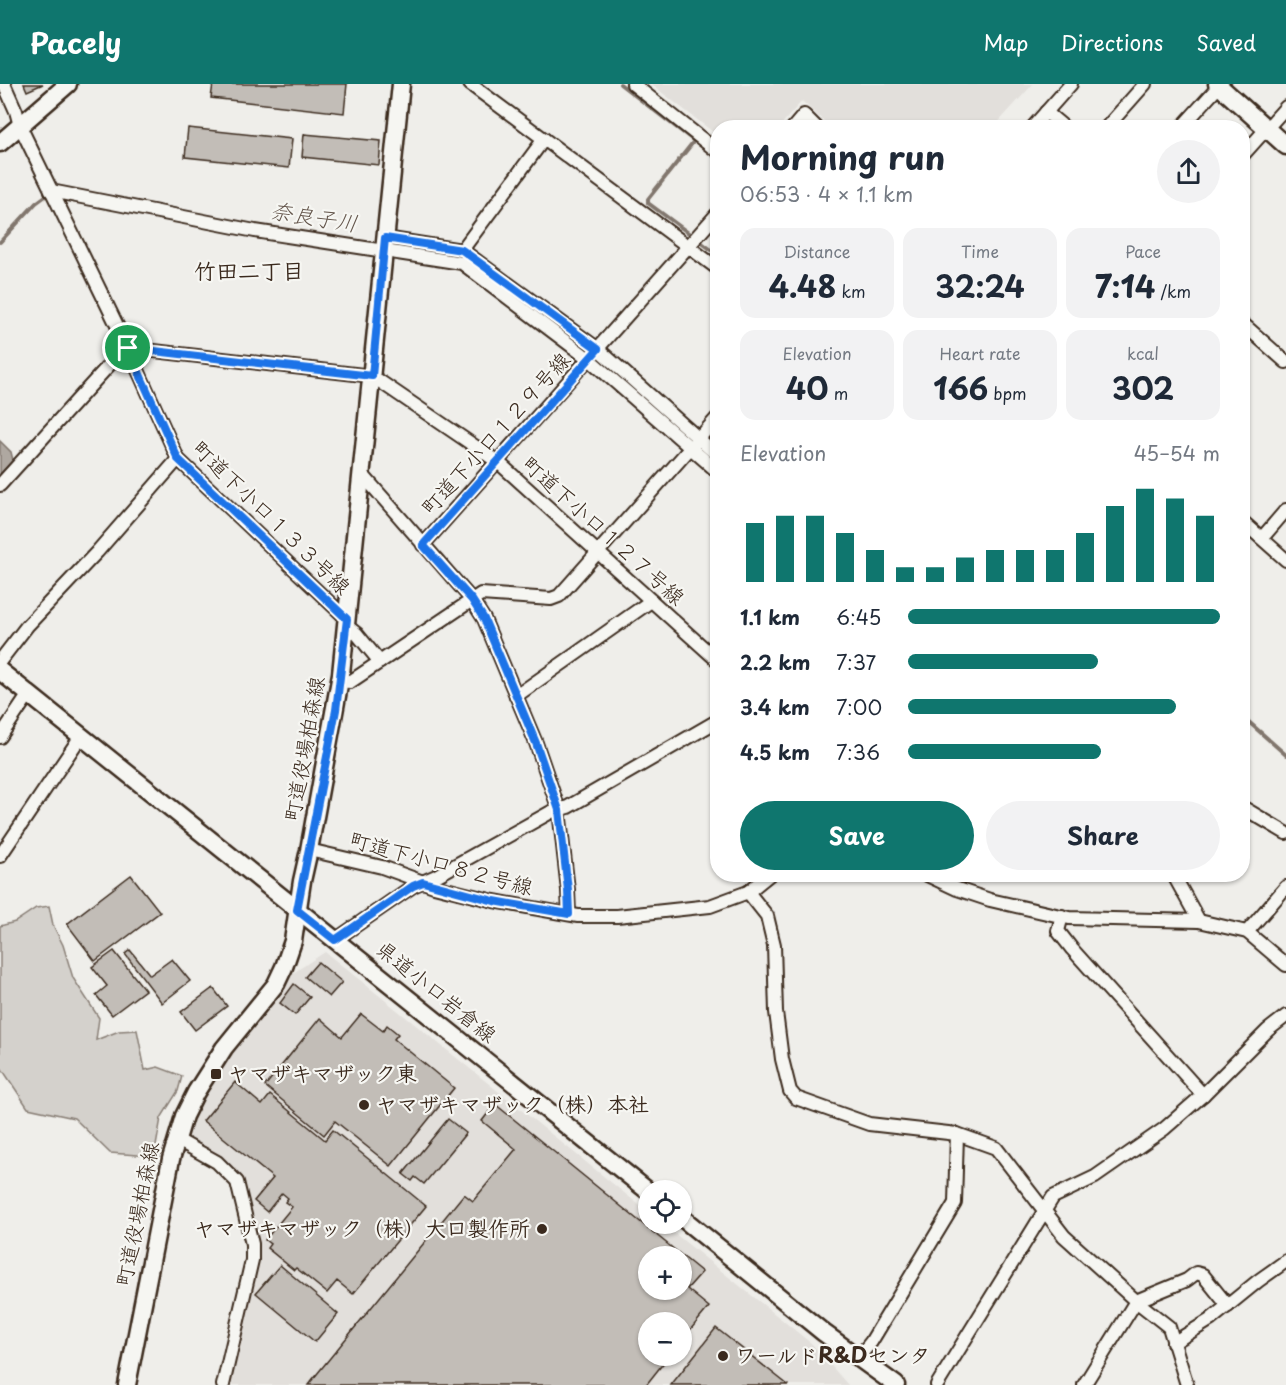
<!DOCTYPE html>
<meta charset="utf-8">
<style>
:root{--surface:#fff;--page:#f2f2f3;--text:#1f2937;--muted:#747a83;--accent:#0f766e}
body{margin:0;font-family:"Playpen Sans","Klee One",sans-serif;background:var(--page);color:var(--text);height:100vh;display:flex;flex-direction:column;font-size:22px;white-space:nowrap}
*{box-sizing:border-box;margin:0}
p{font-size:20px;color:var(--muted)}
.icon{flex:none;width:33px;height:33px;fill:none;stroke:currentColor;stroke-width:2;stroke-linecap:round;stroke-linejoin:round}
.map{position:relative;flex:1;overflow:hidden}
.details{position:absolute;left:710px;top:36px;width:540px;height:762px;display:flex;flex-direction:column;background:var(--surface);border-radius:24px;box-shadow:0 2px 4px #0004}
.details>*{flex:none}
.fabs{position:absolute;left:638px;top:1096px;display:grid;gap:12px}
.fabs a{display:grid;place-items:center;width:54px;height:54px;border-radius:50%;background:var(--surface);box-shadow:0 2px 4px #0004;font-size:30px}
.pin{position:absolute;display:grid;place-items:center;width:51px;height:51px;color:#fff;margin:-26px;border:3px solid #fff;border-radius:50%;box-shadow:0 2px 6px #0007}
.round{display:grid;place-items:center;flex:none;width:63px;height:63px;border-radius:32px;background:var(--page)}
.summary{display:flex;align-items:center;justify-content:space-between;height:102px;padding:0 30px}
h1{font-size:33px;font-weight:700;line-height:45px}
.metrics{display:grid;grid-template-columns:repeat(3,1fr);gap:9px;height:102px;padding:6px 30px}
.metrics div{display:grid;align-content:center;border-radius:15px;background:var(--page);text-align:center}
.metrics b{font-size:30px;font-weight:700}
.metrics small{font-size:16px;font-weight:400}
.metrics p{font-size:16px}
.chart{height:168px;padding:12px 30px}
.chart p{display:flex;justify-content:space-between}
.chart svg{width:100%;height:108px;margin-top:6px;stroke:var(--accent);stroke-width:6}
.button{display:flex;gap:12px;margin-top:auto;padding:12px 30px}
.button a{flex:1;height:69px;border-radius:36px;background:var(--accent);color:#fff;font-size:24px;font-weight:700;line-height:69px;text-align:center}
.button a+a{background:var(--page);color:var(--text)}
ul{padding:0 30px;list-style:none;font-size:20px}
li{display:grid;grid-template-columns:96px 72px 1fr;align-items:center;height:45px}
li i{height:15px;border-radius:8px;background:var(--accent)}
header{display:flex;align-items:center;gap:36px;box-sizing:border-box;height:84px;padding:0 30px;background:var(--accent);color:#fff}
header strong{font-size:28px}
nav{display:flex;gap:33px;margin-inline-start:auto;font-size:21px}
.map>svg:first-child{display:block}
</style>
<header>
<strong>Pacely</strong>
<nav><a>Map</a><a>Directions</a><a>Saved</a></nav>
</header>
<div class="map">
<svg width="1286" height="1301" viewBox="0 0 1286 1301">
<rect width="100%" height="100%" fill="#efeeea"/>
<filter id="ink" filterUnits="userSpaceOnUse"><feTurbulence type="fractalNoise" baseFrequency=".0167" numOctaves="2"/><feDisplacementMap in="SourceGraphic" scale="12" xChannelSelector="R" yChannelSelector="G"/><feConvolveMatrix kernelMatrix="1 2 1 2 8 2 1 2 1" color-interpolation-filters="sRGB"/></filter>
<g filter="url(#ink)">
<!-- built -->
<g fill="#e2dfdb" fill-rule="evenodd">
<path d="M651 0H1033L994 43H830L802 17 779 43 717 44V51Z"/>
<path d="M325 868 648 1128V1140H663L812 1260 848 1301H226L256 1177 242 1098 185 1054 198 1020 241 955 290 891ZM648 1173H681V1206H648ZM648 1239H681V1272H648Z"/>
</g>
<!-- green -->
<path fill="#d4d1cc" stroke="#887e75" stroke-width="1.5" d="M49 822 53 841 63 861 73 894 99 934 96 956 119 947 137 946 145 986 158 983 182 992 178 1007 161 1034 156 1062 151 1072 110 1069 74 1034 28 1024 0 982V842L15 838 36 824Z"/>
<!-- water -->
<path fill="#afa8a1" stroke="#81766d" stroke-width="1.5" d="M0 357 11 368 13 376 0 391Z"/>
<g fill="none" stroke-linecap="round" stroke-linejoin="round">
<!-- stream -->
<g stroke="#81766d" stroke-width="4">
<path d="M620 0 694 57 648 115V119L717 170"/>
<path d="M0 158 36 119 51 108"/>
<path d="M389 161 459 172 463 175"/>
<path d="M547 236 601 275 693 358"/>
<path d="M1242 632 1286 671"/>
</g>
</g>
<!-- building -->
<g fill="#c2bdb7" stroke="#3b2a1e" stroke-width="1.5" fill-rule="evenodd">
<path d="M24 0H43L27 7Z"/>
<path d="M213 0H347L344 29 211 14Z"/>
<path d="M188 44 292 55 289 84 185 73Z"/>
<path d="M304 50 381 57 379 81 302 73Z"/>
<path d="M131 791 160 828 95 877 67 840Z"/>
<path d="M130 866 150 891 172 875 190 897 162 919 125 870Z"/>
<path d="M114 867 145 906 112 931 96 911 107 902 92 883Z"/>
<path d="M318 878 342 898 329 913 305 893Z"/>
<path d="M294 900 310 913 295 931 280 919Z"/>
<path d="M213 904 227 922 195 946 181 928Z"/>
<path d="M361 930 383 947 387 941 398 950 394 955 454 1004 391 1082 335 1037 324 1051 265 1002 320 934 342 953Z"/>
<path d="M235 998 262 1021 270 1011 325 1056 333 1046 426 1122 353 1210 337 1197 327 1209 296 1184 294 1186 267 1164 270 1160 265 1156 292 1123 285 1118 288 1114 282 1109 267 1128 254 1117 273 1094 203 1037Z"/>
<path d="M495 1020 702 1188 687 1205 709 1223 681 1257V1239H648V1272H669L646 1301H308L464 1110 473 1117 516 1065 482 1037ZM648 1173H681V1206H648Z"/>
<path d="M448 1035 466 1049 424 1100 415 1093 412 1097 403 1090Z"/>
<path d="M280 1181 338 1230 315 1258 256 1209Z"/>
<path d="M716 1244 788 1301H671Z"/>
</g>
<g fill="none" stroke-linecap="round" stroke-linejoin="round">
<defs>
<g id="street">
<path d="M4 0 16 27 20 42 128 264 178 375 347 535"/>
<path d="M470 0 717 184"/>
<path d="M633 0 717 67"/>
<path d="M1046 28 1065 44"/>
<path d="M793 44 804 31 817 44"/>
<path d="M1032 44 1071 0"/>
<path d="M1106 44 1145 0"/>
<path d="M1181 44 1219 2"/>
<path d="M1242 72 1286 23"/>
<path d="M51 107 255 147 462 179 589 275 717 387"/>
<path d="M385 154 462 166 598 265 717 371"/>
<path d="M462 166 544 55"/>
<path d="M1242 239 1286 278"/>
<path d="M362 390 472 516 484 535 536 659 559 726 568 806 569 830"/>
<path d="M0 401 120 269 128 264 372 292 498 378 717 576"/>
<path d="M1242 437 1286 476"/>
<path d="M1262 454 1286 426"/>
<path d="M423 461 717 130"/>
<path d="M347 542 357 550 380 578"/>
<path d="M0 577 27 542 97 468 178 375"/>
<path d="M340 597 350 598 481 510 551 515 559 512 717 334"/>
<path d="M516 612 651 517"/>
<path d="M0 653 29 610"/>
<path d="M1242 723 1286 749"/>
<path d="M309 766 382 783 434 802 494 817 578 832H617L710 822 748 808 770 790"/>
<path d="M0 772 81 652"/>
<path d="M925 790 957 805 990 816 1069 834 1199 837 1247 848 1286 881"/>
<path d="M1173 790 1199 837"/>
<path d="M748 808 767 832 774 861 776 928 782 975 790 1007 796 1014 869 1040 957 1050 996 1064 1064 1152 1136 1217 1169 1243 1187 1301"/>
<path d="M1062 832 1058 847 1072 865 1203 1011"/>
<path d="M1247 848 1286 803"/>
<path d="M335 856 413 802 436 792 551 728 568 723 717 637"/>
<path d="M176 1055 217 1078 237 1098 252 1160V1176L223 1301"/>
<path d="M1173 1259 1210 1236 1258 1197 1286 1177"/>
<path d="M858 1274 871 1258 955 1119 957 1050"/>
<path d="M937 1301 1053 1113 1095 1093 1164 1045 1203 1011 1268 946 1286 932"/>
<path d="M1084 1301 1136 1217 1187 1196 1196 1189 1203 1191 1228 1222"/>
</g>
<g id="secondary">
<path d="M1217 0 1286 62"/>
<path d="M0 59 68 0"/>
<path d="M0 587 648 1107"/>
<path d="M681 1133 824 1249 896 1301"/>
<path d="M127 1301 171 1075 184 1032 196 1008 224 964 276 900 284 883 293 857 302 797 309 766 341 590 401 0"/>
</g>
</defs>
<!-- street casing -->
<use href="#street" stroke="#3b2a1e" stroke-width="16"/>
<!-- secondary casing -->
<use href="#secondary" stroke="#3b2a1e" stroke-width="21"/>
<!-- street -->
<use href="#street" stroke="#f6f6f2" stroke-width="12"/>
<!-- secondary -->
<use href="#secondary" stroke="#f6f6f2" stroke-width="16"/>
</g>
</g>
<g fill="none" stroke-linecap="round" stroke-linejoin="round" filter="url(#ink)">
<defs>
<path id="route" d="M385 154 462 166 598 265 423 461 472 516 484 535 536 659 559 726 568 806 569 830 494 817 423 798 413 802 335 856 297 826 336 626 347 535 178 375 128 264 372 292Z"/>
</defs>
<!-- route casing -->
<use href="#route" stroke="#fff" stroke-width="12"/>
<!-- route -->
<use href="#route" stroke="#1a73e8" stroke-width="8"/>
</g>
<!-- markers -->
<g fill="#3b2a1e" stroke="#f6f6f2" stroke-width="2">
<rect x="210" y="984" width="12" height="12" rx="3"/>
<circle cx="364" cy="1021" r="6"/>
<circle cx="542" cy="1145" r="6"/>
<circle cx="723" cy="1272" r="6"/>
</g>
<g text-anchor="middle" stroke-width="4.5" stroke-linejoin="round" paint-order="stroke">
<!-- street labels -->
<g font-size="21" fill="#3b2a1e" stroke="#f6f6f2">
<text transform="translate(496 350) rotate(-48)" y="7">町道下小口１２９号線</text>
<text transform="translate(271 434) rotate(44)" y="7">町道下小口１３３号線</text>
<text transform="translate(603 447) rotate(42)" y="7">町道下小口１２７号線</text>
<text transform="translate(305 665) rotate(-80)" y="7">町道役場柏森線</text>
<text transform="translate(441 780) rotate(15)" y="7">町道下小口８２号線</text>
<text transform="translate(436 908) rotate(39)" y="7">県道小口岩倉線</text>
<text transform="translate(138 1130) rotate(-79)" y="7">町道役場柏森線</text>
</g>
<!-- poi labels -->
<g font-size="21" font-weight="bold" fill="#3b2a1e" stroke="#f6f6f2" text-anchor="start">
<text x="228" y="997">ヤマザキマザック東</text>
<text x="376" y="1028">ヤマザキマザック（株）本社</text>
<text x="530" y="1152" text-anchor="end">ヤマザキマザック（株）大口製作所</text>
<text x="735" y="1279">ワールドR&amp;Dセンタ</text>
</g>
<!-- water labels -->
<g font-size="22" font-style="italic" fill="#64564c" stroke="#f6f6f2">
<text transform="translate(314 133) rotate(9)" y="8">奈良子川</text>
</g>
<!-- neighbourhood labels -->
<g font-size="22" font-weight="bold" fill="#3b2a1e" stroke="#f6f6f2">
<text x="249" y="195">竹田二丁目</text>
</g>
</g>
</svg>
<div class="fabs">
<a><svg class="icon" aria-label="locate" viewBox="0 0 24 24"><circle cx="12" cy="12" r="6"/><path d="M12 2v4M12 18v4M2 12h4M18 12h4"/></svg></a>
<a>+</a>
<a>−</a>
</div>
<div class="pin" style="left:128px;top:264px;background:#1e9e55"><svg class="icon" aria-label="arrive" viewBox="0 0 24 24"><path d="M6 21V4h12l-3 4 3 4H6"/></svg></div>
<section class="details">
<div class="summary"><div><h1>Morning run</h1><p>06:53 · 4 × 1.1 km</p></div><a class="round"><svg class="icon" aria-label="share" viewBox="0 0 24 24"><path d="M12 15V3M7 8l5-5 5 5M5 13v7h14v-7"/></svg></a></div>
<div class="metrics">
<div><p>Distance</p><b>4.48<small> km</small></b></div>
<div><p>Time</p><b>32:24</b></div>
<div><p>Pace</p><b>7:14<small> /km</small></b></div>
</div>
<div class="metrics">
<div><p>Elevation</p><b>40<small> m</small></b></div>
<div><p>Heart rate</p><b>166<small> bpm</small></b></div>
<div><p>kcal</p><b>302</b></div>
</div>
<div class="chart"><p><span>Elevation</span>45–54 m</p>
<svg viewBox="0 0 160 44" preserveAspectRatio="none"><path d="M5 44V20M15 44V17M25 44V17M35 44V24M45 44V31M55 44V38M65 44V38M75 44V34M85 44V31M95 44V31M105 44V31M115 44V24M125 44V13M135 44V6M145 44V10M155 44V17"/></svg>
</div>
<ul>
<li><b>1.1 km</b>6:45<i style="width:100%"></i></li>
<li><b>2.2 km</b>7:37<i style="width:61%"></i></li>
<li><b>3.4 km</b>7:00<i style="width:86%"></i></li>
<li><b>4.5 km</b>7:36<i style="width:62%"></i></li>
</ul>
<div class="button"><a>Save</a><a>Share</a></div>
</section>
</div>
